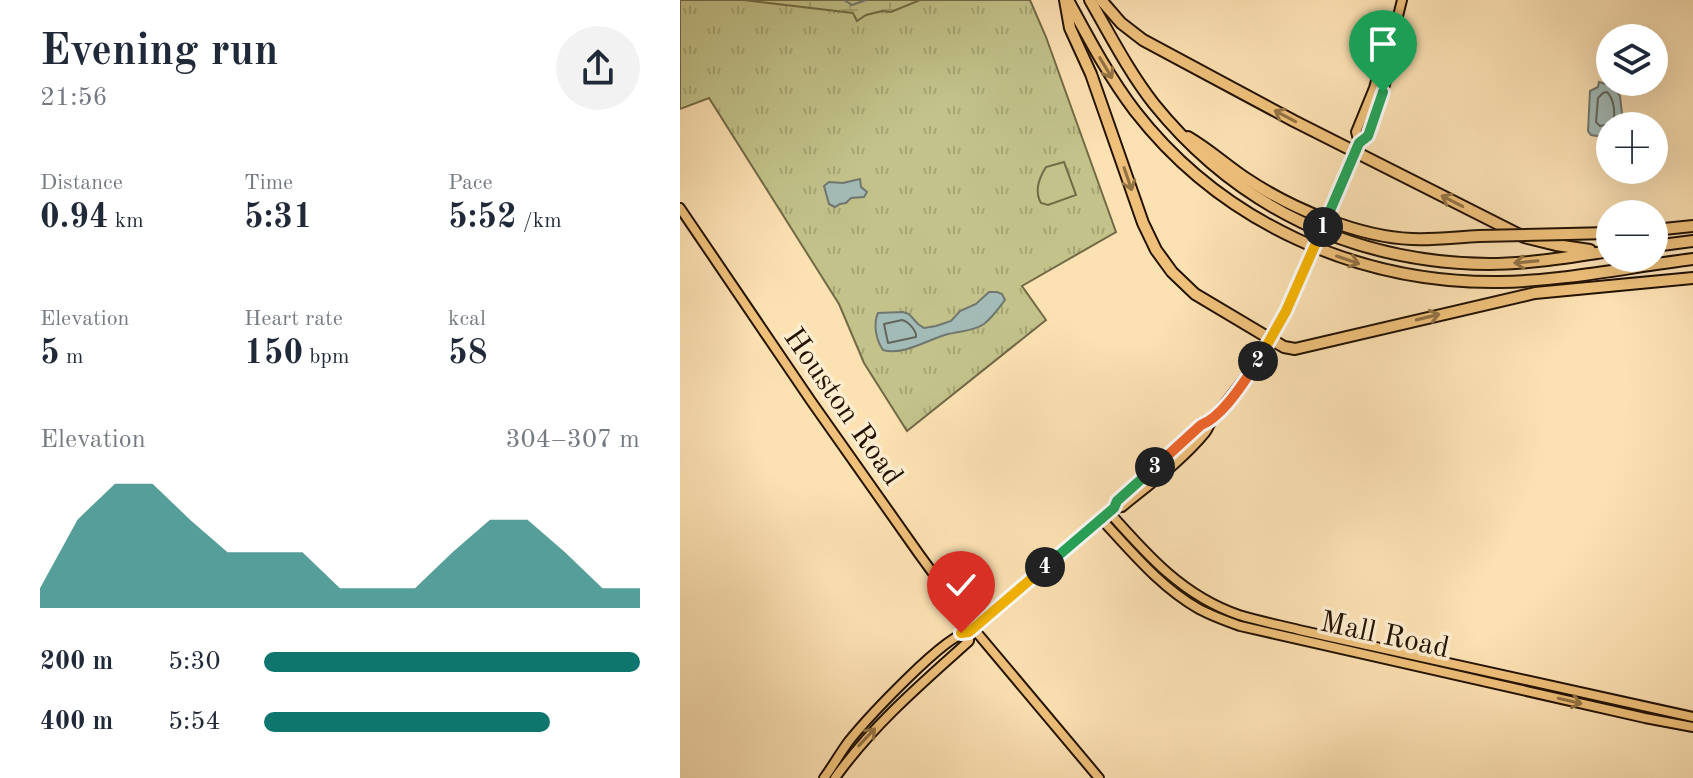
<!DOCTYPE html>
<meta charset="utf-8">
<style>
:root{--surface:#fff;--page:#f2f2f3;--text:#1f2937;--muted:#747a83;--accent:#0f766e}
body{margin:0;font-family:"Old Standard TT",serif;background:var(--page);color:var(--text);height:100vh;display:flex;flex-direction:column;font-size:30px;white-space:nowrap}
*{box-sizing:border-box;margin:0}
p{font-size:26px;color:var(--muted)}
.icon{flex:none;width:44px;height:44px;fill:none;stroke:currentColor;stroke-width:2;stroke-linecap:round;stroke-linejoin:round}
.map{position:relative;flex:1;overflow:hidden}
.drawer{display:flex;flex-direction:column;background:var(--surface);width:680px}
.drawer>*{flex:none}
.controls{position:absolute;left:916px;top:24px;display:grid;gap:16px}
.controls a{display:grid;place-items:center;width:72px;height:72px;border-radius:50%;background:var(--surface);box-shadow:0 8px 32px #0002;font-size:40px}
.pin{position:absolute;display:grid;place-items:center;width:68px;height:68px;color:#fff;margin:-82px -34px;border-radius:50% 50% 50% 0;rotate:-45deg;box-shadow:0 0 8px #0007}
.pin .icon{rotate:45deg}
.km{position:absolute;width:40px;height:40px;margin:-20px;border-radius:50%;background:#222;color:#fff;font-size:22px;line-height:40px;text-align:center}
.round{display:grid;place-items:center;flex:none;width:84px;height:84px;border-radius:42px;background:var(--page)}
.headline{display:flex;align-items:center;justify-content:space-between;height:136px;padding:0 40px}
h1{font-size:44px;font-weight:700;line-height:60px}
.figures{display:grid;grid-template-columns:repeat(3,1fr);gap:12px;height:136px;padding:8px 40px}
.figures div{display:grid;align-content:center}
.figures b{font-size:34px;font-weight:700}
.figures small{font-size:22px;font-weight:400}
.figures p{font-size:22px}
.chart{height:224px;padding:16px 40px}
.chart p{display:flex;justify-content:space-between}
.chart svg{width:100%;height:144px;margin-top:8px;fill:var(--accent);opacity:.7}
ul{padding:0 40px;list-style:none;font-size:26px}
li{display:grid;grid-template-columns:128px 96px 1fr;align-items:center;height:60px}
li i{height:20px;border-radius:10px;background:var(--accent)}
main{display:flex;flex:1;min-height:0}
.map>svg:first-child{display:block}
</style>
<main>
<section class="drawer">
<div class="headline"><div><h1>Evening run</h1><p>21:56</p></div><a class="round"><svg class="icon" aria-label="share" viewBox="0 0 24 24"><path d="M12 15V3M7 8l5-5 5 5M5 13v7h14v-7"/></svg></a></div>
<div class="figures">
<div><p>Distance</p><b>0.94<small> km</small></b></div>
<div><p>Time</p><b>5:31</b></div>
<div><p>Pace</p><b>5:52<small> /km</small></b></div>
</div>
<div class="figures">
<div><p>Elevation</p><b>5<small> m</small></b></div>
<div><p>Heart rate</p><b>150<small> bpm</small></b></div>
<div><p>kcal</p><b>58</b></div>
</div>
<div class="chart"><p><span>Elevation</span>304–307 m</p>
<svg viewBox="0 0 160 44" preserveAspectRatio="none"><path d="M0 44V38L10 17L20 6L30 6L40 17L50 27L60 27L70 27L80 38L90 38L100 38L110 27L120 17L130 17L140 27L150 38L160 38V44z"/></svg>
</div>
<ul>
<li><b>200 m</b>5:30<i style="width:100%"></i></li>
<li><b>400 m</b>5:54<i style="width:76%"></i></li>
</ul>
</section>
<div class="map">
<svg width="1013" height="778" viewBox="0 0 1013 778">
<defs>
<pattern id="grass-tufts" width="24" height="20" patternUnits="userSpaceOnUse" patternTransform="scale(2)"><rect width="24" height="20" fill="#c2c28a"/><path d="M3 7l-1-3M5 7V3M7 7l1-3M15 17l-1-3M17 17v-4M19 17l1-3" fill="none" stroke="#a6a675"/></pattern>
<pattern id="wetland-marsh" width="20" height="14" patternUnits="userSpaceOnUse" patternTransform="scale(2)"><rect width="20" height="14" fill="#c2c28a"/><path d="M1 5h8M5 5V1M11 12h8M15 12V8" fill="none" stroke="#a6a675"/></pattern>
</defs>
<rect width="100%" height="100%" fill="#fce1b3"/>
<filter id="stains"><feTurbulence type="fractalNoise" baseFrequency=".0025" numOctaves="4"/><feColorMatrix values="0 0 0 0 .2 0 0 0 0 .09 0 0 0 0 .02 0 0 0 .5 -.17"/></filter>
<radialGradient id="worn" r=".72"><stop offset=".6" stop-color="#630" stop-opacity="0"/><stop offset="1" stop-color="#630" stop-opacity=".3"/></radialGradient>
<!-- grass -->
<path fill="url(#grass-tufts)" stroke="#726a45" stroke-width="2" d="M0 0H350L366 37 436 232 342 286 366 320 227 431 184 363 159 304 29 98 0 109Z"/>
<!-- wetland -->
<path fill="url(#wetland-marsh)" stroke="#726a45" stroke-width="2" d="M64 0H240L211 12 202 11 186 15 177 21 173 13Z"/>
<!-- pitch -->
<path fill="#c2c28a" stroke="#726a45" stroke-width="2" d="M384 162 396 195 368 205 361 203C354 191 359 178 366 167Z"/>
<!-- water -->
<g fill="#a3bbb7" stroke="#70776e" stroke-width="2">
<path d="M919 82 933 86 940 96 943 122 939 126H930V131L917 136 911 135 908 131 910 91 918 87Z"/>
<path d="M180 179 181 187 187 192 184 197 171 198 166 203 160 204 155 207 149 204 144 186 149 182 163 183Z"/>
<path d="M309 292H317L322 294 325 300C319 308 312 318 304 324 294 331 281 331 268 334 249 339 223 356 203 350 196 340 193 324 198 313L223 312 229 314 238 324 244 328 256 326 271 321 280 311 296 304Z"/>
</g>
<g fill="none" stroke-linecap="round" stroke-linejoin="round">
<!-- shore -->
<g stroke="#63665c" stroke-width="2">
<path d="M927 92C934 99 937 116 931 124L920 126 916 122 918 98 923 93Z"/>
<path d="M222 320C228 321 237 331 236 337L208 343 204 324Z"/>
</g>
<!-- stream -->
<path stroke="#70776e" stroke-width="2" d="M164 0 172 5 186 0"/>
<defs>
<g id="major">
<path d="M679 143 676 132 694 88 704 53 711 44 722 0"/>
<path d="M0 208 131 401 239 554 293 628 419 778"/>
<path d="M650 211 679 143 688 136 703 92 713 55 711 44"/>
<path d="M434 508 437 501 521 425 530 421"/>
<path d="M429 512C467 555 503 596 559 615 579 621 599 625 619 630L1013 717"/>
<path d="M421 519C451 551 480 587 519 609 532 616 546 621 560 626L965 718 1013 727"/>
<path d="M144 778C153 766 160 753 169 741 186 720 266 633 289 632L434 508 442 507C470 484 502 461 525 433 529 428 530 422 534 417 576 367 601 326 627 266"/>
<path d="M155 778C193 725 241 684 289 641V632"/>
</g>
<g id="highway">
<path d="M385 0 390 28 411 74 463 223 476 250 492 272 515 294 604 347 615 349 855 293 1013 278"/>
<path d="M410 0C430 35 449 72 474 104 558 208 675 263 809 264 849 264 890 257 930 251"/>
<path d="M421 0 441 23 463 40 614 121 844 237 876 245 910 250"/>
<path d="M389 2C409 39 429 77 455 111 542 223 679 284 820 282 884 281 949 267 1013 259"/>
<path d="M508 137C529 149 547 166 567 179 612 209 679 237 732 239 755 240 777 237 799 236"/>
<path d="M974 230 1013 226"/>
<path d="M974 246 1013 241"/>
</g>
</defs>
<!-- major casing -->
<use href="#major" stroke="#231200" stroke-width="12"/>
<!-- highway casing -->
<use href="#highway" stroke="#231200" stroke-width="14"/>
<!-- major -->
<use href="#major" stroke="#eec07a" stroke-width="8"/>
<!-- highway -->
<use href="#highway" stroke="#eec07a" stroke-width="10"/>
<defs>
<path id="major-bridge" d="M627 266 650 211"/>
<path id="highway-bridge" d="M799 236 930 233"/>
</defs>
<!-- major-bridge casing -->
<use href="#major-bridge" stroke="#231200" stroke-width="12" stroke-linecap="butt"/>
<!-- highway-bridge casing -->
<use href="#highway-bridge" stroke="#231200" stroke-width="14" stroke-linecap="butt"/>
<!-- major-bridge -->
<use href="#major-bridge" stroke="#eec07a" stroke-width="8"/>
<!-- highway-bridge -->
<use href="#highway-bridge" stroke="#eec07a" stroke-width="10"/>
</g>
<!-- one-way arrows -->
<defs><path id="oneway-shaft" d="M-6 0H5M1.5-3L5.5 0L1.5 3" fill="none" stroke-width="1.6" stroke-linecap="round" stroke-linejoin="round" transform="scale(2)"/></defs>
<g stroke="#937243">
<use href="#oneway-shaft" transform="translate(426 68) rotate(59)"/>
<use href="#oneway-shaft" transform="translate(605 116) rotate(-152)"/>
<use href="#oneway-shaft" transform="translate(448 179) rotate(71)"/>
<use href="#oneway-shaft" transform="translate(772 201) rotate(-153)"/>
<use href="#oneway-shaft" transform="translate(668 260) rotate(19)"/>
<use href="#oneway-shaft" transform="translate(846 262) rotate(175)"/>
<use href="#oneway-shaft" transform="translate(748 317) rotate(-14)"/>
<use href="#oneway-shaft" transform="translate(890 701) rotate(13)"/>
<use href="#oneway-shaft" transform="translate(187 737) rotate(-47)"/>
</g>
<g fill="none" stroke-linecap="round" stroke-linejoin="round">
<defs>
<path id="split-1" d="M643 227 679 143 688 136 703 92"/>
<path id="split-2" d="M578 361 606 311 643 227"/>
<path id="split-3" d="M475 467 521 425C543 417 565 380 578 361"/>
<path id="split-4" d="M365 567 434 508 437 501 475 467"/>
<path id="split-5" d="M281 633 289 632 365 567"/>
</defs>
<!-- split-1 casing -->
<use href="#split-1" stroke="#fff" stroke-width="16"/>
<!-- split-2 casing -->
<use href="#split-2" stroke="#fff" stroke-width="16"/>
<!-- split-3 casing -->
<use href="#split-3" stroke="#fff" stroke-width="16"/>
<!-- split-4 casing -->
<use href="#split-4" stroke="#fff" stroke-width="16"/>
<!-- split-5 casing -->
<use href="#split-5" stroke="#fff" stroke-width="16"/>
<!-- split-1 -->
<use href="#split-1" stroke="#22a559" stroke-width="10"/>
<!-- split-2 -->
<use href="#split-2" stroke="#f5b400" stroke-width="10"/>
<!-- split-3 -->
<use href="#split-3" stroke="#f0652b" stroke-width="10"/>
<!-- split-4 -->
<use href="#split-4" stroke="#22a559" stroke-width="10"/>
<!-- split-5 -->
<use href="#split-5" stroke="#f5b400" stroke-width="10"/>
</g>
<g text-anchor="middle" stroke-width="7" stroke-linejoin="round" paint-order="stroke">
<!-- street labels -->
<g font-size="30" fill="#231200" stroke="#fdecce">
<text transform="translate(164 406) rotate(55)" y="10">Houston Road</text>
<text transform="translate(705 634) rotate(12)" y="10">Mall Road</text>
</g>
</g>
<rect width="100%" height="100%" filter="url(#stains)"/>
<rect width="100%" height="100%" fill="url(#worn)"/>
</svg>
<div class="controls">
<a><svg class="icon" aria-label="layers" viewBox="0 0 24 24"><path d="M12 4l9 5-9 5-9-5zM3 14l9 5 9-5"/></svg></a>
<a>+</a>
<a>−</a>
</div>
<div class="pin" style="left:703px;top:92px;background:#1e9e55"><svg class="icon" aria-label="arrive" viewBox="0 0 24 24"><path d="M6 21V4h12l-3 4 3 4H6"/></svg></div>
<div class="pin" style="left:281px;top:633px;background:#d93025"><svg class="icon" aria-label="check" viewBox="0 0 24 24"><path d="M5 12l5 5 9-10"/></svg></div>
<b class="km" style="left:643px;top:227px">1</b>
<b class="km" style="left:578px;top:361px">2</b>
<b class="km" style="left:475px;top:467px">3</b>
<b class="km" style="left:365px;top:567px">4</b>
</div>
</main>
